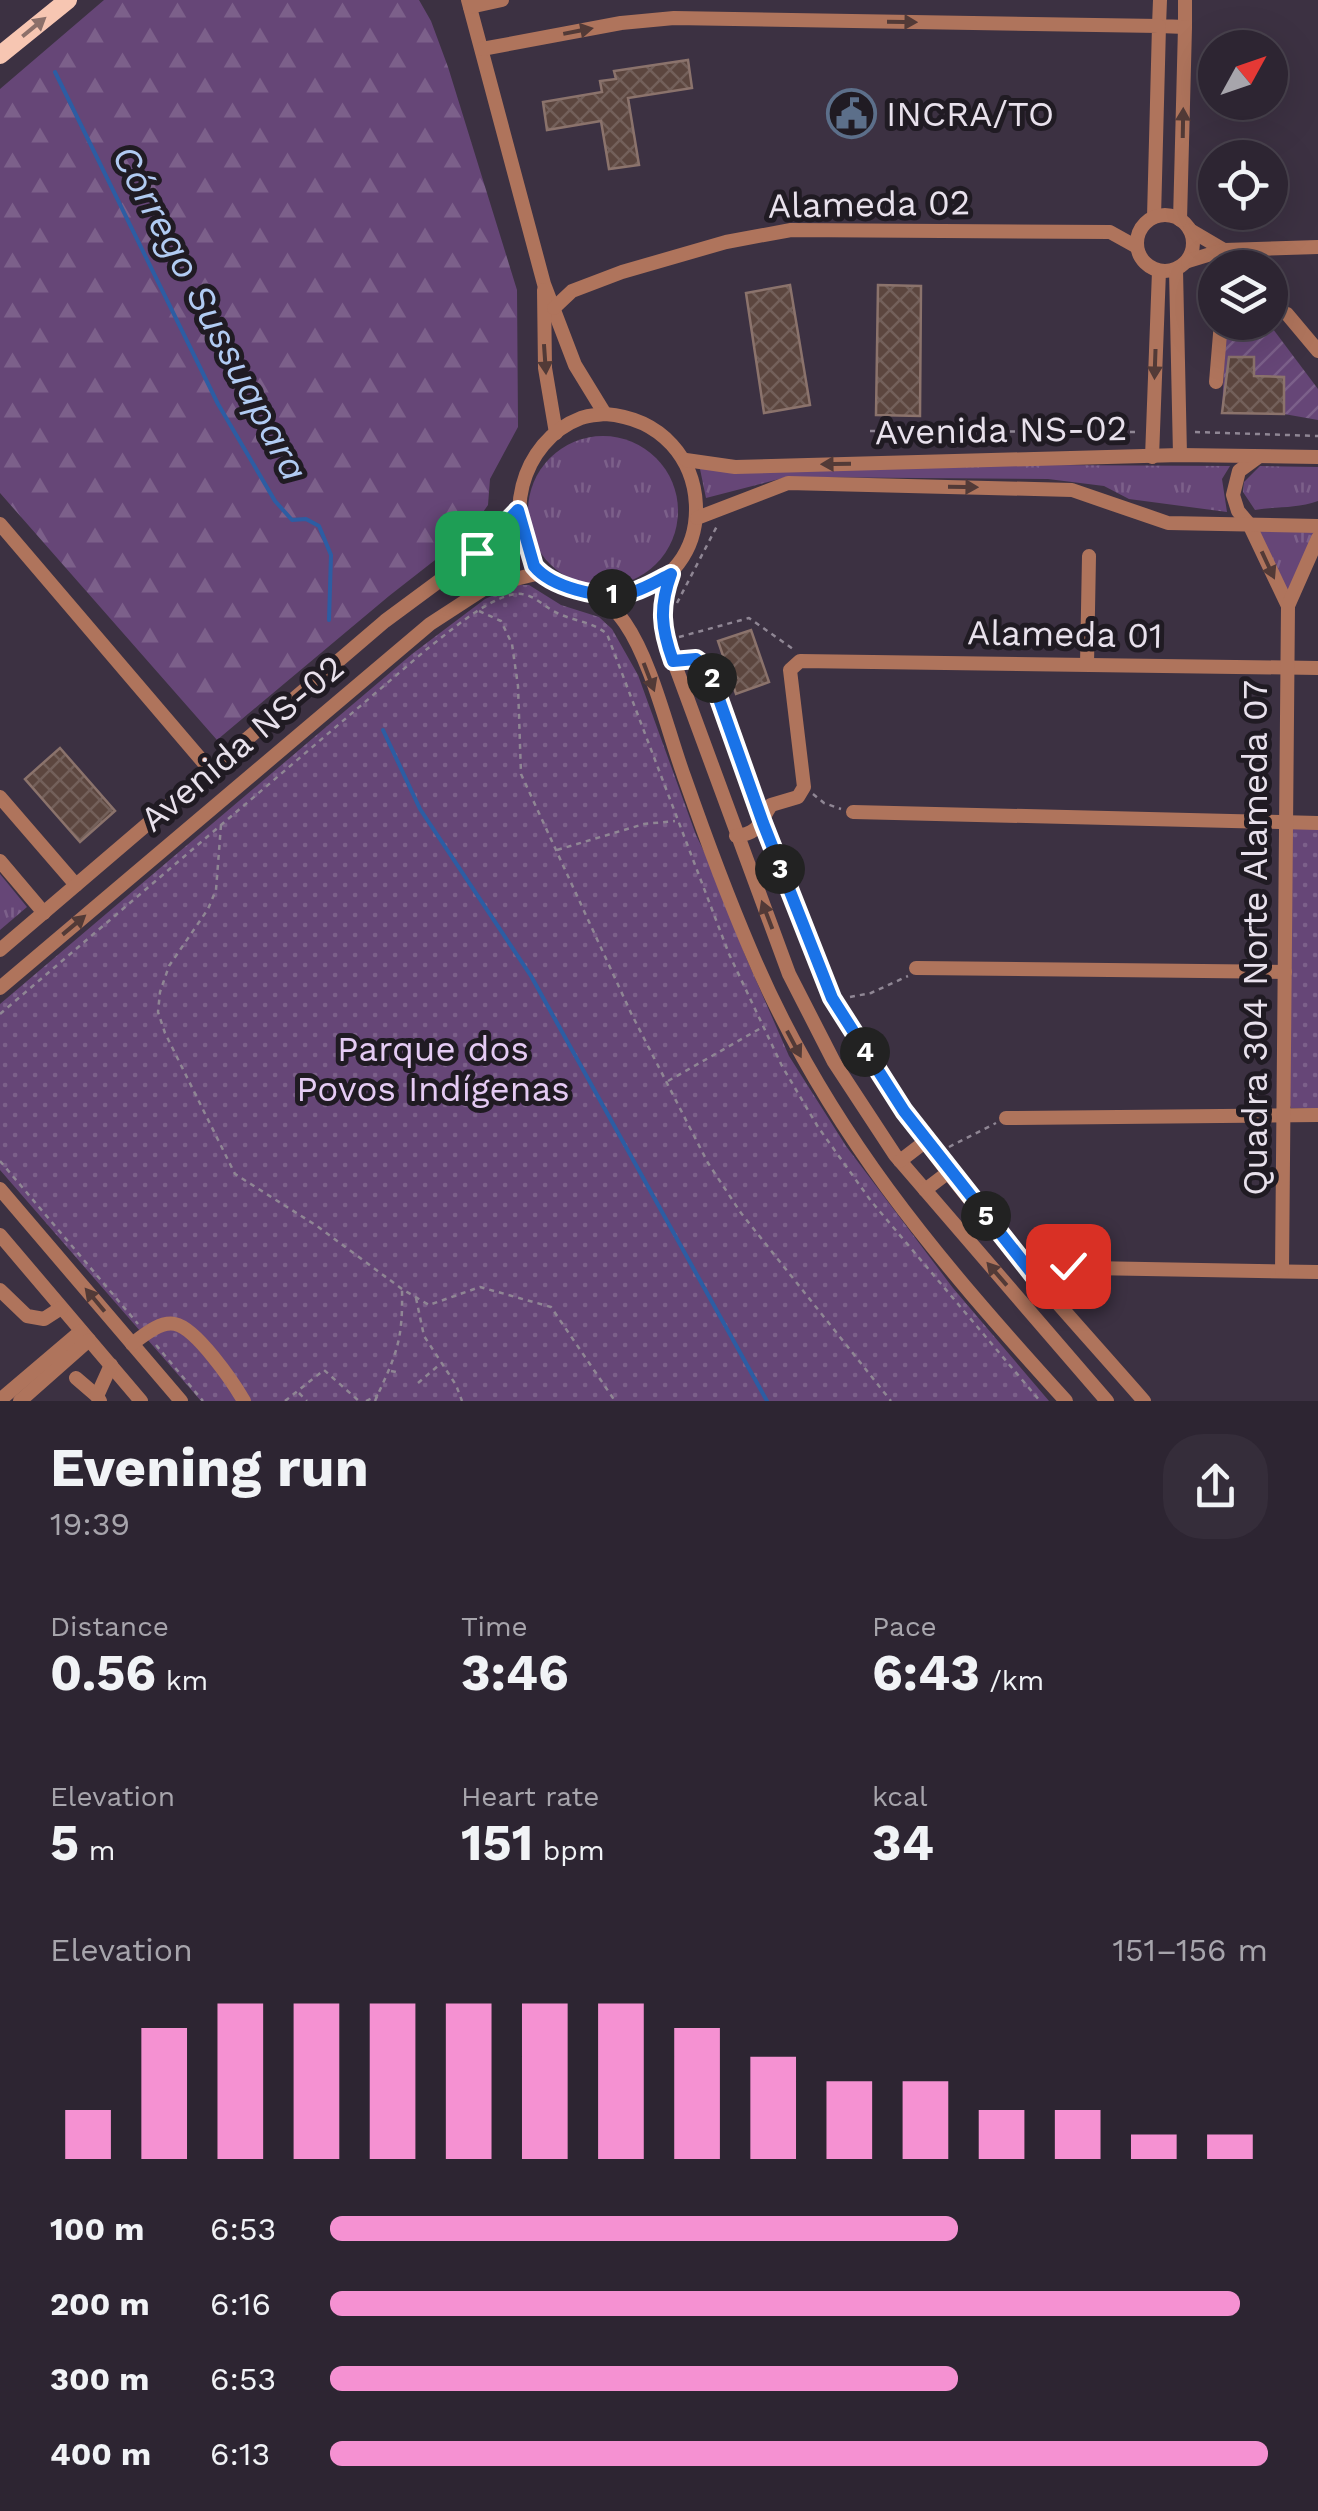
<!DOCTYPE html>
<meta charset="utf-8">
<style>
:root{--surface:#2d2532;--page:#352d3a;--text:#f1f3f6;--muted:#a7a5ac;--line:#48424d;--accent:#f591d2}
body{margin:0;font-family:"Work Sans",sans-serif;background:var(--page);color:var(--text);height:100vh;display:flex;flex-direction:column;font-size:38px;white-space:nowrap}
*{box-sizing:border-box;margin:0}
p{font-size:32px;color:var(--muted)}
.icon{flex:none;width:55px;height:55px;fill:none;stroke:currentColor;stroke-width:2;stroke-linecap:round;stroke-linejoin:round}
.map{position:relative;height:1401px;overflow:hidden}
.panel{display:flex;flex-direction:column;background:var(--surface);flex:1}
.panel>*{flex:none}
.needle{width:65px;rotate:50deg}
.fabs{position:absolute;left:1198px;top:30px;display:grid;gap:20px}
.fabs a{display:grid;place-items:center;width:90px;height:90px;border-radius:50%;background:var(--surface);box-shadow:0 10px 40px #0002,0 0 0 2px var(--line);font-size:50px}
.pin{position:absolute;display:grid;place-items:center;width:85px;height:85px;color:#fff;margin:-42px;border-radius:20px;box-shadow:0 5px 15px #0006}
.km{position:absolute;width:50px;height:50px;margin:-25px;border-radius:50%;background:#222;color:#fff;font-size:28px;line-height:50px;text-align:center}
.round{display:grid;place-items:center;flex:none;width:105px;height:105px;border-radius:40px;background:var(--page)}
.overview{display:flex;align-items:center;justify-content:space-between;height:170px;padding:0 50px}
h1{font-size:55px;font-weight:700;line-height:75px}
.stats{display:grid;grid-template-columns:repeat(3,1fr);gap:15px;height:170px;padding:10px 50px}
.stats div{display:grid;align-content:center}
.stats b{font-size:50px;font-weight:700}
.stats small{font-size:28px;font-weight:400}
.stats p{font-size:28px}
.chart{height:280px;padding:20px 50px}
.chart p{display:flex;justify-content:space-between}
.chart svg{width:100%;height:180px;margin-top:10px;stroke:var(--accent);stroke-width:6}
ul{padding:0 50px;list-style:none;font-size:32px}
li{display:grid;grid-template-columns:160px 120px 1fr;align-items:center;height:75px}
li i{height:25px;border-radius:12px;background:var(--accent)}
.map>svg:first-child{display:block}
</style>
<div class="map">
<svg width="1318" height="1401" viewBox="0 0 1318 1401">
<defs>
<pattern id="grass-tufts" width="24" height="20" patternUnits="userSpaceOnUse" patternTransform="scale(2.5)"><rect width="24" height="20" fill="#664677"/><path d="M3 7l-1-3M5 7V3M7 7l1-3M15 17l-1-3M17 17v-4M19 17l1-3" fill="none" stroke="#7c608a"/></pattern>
<pattern id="forest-firs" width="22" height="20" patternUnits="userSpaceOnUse" patternTransform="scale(2.5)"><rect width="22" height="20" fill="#664677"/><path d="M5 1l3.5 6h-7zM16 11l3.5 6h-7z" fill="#7c608a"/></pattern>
<pattern id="park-dots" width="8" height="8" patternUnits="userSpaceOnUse" patternTransform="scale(2.5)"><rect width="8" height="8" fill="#664677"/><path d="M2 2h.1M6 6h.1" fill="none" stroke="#7c608a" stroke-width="1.8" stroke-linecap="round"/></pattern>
<pattern id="garden-furrows" width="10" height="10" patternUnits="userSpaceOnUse" patternTransform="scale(2.5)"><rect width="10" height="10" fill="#664677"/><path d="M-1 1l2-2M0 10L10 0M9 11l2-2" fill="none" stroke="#7c608a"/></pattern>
<pattern id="building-cross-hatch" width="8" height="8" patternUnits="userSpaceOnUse" patternTransform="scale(2.5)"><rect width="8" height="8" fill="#5c463f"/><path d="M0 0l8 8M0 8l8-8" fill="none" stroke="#73605b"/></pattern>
</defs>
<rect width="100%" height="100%" fill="#3c3142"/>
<!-- grass -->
<g fill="url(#grass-tufts)">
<circle cx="603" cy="511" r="75"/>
<path d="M1041 465 1230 466 1222 479 1227 512 1129 499 1104 486 1048 479 787 477 706 498 700 469Z"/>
<path d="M1260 466 1318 467V501C1296 509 1277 506 1255 510L1243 492 1244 482Z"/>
<path d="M1249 524 1318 526 1288 606Z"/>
<path d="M0 874 27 907 0 930Z"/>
</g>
<!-- forest -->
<path fill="url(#forest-firs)" d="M104 0H419L431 21 448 67 517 290 518 427 490 479 488 505 467 535 389 596 217 740 0 493V89Z"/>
<!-- park -->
<g fill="url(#park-dots)">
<path d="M517 585H529L561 605 599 617 612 629 638 675 696 835 718 880 745 955 789 1056 846 1146 953 1288 1049 1401H201L0 1170V1004L412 654 485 599Z"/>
<path d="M1291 829H1318V1109L1291 1108 1287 1097Z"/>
</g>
<!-- garden -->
<path fill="url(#garden-furrows)" d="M1270 315 1282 319 1270 325 1318 389V420L1284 414 1222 413 1226 323 1270 322Z"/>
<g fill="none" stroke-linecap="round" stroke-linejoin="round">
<!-- stream -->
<g stroke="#2d5da3" stroke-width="4">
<path d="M55 72 218 404 275 501 292 520 306 519 319 526 331 555 329 620"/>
<path d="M383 730 420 809 531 976 767 1401"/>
</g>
</g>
<!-- building -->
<g fill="url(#building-cross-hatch)" stroke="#8b736c" stroke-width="2.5">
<path d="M688 60 692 88 628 98 639 165 609 169 601 121 547 130 543 102 602 92 600 81 616 79 614 71Z"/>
<path d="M790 285 810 405 764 413 746 293Z"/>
<path d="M878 285 921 286 920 416 876 415Z"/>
<path d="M1229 357H1254V376L1284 377V414L1222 413Z"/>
<path d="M751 630 769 682 736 694 718 641Z"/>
<path d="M60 748 115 811 80 842 25 779Z"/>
</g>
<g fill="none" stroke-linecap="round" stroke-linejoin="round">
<!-- path -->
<g stroke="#8f8694" stroke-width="2.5" stroke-dasharray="5 5" stroke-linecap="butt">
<path d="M870 431 1137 432"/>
<path d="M1195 432 1318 436"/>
<path d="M677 603 717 526"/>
<path d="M479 611 501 621 512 644 518 686 521 774 631 1013 708 1163 741 1213 891 1401"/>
<path d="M679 637 749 618 793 649"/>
<path d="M813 794 824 803 841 809"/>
<path d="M221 825 216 890 208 909 169 966 160 992 158 1012 165 1033 235 1174 317 1226 402 1289 429 1305 480 1287 551 1307 615 1401"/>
<path d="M557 850 644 824 675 821"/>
<path d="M850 997 871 993 908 976"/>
<path d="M0 1014 427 649C448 633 495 591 522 594 534 595 546 608 557 613 574 621 593 622 607 634L729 954 782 1066 818 1127 871 1201 1040 1401"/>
<path d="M668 1081 761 1028"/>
<path d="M949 1147 996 1123"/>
<path d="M0 1161 138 1324"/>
<path d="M1054 1276 1068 1267H1078"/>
<path d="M416 1298 424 1336 456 1385 462 1401"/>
<path d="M156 1345 203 1401"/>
<path d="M391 1371 400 1373"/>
<path d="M418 1383 439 1365"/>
<path d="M299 1393 307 1401"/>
<path d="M285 1401 324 1370 359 1401"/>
<path d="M366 1401 378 1395"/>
<path d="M375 1401C396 1354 403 1343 402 1290"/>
</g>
<!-- minor -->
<g stroke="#af745c" stroke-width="14">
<path d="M468 0 544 284 575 365 605 414"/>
<path d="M1160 0 1159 26 1185 27V0"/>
<path d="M470 7 502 0"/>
<path d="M482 49 621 23 674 18 1159 26 1154 217"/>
<circle cx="1165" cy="243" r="28"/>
<path d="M1180 220 1185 27"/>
<path d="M1190 230 1224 250"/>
<path d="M1188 261 1224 250 1318 247"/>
<path d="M1176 270 1180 455"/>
<path d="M544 290 545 368 556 433"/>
<path d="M554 308 572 291 622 272 726 242 791 230 1110 232 1137 247"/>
<path d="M1270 309 1287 314 1318 351"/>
<path d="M1216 382 1221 322"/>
<path d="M605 414C723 423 724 585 621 594 592 596 565 585 540 573 500 523 520 441 581 418 588 415 598 415 605 414Z"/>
<path d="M1152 457 1159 271"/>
<path d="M1258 457 1239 471 1233 495 1238 511 1249 524 1288 606"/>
<path d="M686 460 735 467 1180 455 1318 457"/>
<path d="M697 518 788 483 1072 490 1168 523 1318 526"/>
<path d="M0 524 210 770"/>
<path d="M671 574 662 598 664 635 789 974 834 1062 895 1155 1107 1401"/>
<path d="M601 593C609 603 618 613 625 623 652 662 668 733 685 779 705 836 726 893 750 949 825 1128 937 1259 1066 1401"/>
<path d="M673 661 696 659 709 668 816 963C893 1128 1025 1265 1144 1401"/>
<path d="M1087 664 1089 556"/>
<path d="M0 797 76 885"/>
<path d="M853 812 1318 823"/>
<path d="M736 836C760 833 759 823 771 805L798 797 804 787 790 670 800 661 1318 668"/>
<path d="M0 861 44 913"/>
<path d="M0 950 385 621 481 550 518 510"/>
<path d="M916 968 1285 972"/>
<path d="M0 988 430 624 490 585 540 573"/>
<path d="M1006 1118 1318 1115"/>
<path d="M900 1161 926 1141"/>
<path d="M0 1189 181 1401"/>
<path d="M925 1190 950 1171"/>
<path d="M0 1235 141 1401"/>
<path d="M1089 1268 1318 1272"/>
<path d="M1282 1271 1288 606 1318 538"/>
<path d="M0 1290 27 1316 44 1319 61 1308"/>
<path d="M132 1344C144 1335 160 1321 175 1324 196 1328 233 1382 244 1401"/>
<path d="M76 1378 97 1396"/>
<path d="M0 1400 81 1331"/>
<path d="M20 1401 89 1340"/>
<path d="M100 1401 97 1396 111 1365"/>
</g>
<!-- major -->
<path stroke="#f7c6b2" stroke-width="18" d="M0 55 68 0"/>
</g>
<!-- one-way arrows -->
<defs><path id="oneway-solid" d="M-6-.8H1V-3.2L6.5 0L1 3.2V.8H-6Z" transform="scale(2.5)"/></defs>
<g fill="#523a37">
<use href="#oneway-solid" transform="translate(902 22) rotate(1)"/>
<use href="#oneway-solid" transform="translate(578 31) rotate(-11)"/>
<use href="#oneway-solid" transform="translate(1183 123) rotate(-89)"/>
<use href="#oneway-solid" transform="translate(545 359) rotate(86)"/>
<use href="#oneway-solid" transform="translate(1155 364) rotate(92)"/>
<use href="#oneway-solid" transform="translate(836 464) rotate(179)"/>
<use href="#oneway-solid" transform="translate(963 487) rotate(1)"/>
<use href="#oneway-solid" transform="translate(1268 565) rotate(65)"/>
<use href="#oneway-solid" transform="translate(649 677) rotate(69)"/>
<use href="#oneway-solid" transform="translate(767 915) rotate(-111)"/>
<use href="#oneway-solid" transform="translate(74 925) rotate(-40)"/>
<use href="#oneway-solid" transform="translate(794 1044) rotate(62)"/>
<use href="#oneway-solid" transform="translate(997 1274) rotate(-131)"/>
<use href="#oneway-solid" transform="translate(95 1300) rotate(-130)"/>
</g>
<use fill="#8c706a" href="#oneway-solid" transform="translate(34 27) rotate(-39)"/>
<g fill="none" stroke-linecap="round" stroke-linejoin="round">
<defs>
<path id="route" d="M477 553 518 510 534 566C551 587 599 599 626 594 641 591 657 581 671 574 659 607 661 628 673 661L696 659 708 668 763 823 832 998 904 1111 1042 1286 1068 1266"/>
</defs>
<!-- route casing -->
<use href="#route" stroke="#fff" stroke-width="20"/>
<!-- route -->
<use href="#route" stroke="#1a73e8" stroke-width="12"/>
</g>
<!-- icons -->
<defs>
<symbol id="civic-ring" viewBox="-11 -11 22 22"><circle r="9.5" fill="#201b23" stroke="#5c6f8a" stroke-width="1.5"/><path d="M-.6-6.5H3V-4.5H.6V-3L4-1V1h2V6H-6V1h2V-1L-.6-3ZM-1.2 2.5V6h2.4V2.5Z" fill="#5c6f8a"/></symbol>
</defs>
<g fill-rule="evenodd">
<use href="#civic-ring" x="824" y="86" width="55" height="55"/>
</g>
<g text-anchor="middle" stroke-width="10" stroke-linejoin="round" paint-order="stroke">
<!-- poi labels -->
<g font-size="35" fill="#e8e1ec" stroke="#201b23" text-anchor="start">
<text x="886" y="126">INCRA/TO</text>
</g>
<!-- street labels -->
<g font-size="35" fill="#e8e1ec" stroke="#201b23">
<text transform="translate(869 204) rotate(-1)" y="12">Alameda 02</text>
<text transform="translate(1001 430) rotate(-1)" y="12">Avenida NS-02</text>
<text transform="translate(1065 634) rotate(1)" y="12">Alameda 01</text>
<text transform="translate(242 743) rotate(-40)" y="12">Avenida NS-02</text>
<text transform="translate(1255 938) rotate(-90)" y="12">Quadra 304 Norte Alameda 07</text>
</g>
<!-- park labels -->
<g font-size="35" fill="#e5cbf4" stroke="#201b23">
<text x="433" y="1061">Parque dos<tspan x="433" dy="40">Povos Indígenas</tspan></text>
</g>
<!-- water labels -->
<g font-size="38" font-style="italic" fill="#b1cbf2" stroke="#201b23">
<text transform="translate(210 313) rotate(62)" y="13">Córrego Sussuapara</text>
</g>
</g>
</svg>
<div class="fabs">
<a><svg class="needle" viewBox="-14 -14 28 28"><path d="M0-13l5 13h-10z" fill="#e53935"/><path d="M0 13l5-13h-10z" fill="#a7a5ac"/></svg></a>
<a><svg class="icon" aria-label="locate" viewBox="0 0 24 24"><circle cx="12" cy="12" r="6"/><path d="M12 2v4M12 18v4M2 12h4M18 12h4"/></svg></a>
<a><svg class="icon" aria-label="layers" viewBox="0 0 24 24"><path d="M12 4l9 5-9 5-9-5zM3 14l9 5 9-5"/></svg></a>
</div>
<div class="pin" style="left:477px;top:553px;background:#1e9e55"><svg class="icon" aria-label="arrive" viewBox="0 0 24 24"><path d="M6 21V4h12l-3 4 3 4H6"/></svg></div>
<div class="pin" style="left:1068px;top:1266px;background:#d93025"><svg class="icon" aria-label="check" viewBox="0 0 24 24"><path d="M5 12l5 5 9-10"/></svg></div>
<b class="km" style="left:612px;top:594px">1</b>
<b class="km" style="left:712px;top:678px">2</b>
<b class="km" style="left:780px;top:869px">3</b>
<b class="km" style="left:865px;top:1052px">4</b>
<b class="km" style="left:986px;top:1216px">5</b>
</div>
<section class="panel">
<div class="overview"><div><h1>Evening run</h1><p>19:39</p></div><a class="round"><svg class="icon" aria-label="share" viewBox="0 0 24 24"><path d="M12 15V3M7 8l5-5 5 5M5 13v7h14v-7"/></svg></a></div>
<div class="stats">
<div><p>Distance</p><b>0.56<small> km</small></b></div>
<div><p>Time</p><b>3:46</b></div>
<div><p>Pace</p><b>6:43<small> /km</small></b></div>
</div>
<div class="stats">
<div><p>Elevation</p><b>5<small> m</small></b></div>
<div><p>Heart rate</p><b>151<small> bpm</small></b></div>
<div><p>kcal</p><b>34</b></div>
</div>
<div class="chart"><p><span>Elevation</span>151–156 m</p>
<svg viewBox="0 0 160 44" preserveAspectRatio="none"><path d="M5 44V32M15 44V12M25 44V6M35 44V6M45 44V6M55 44V6M65 44V6M75 44V6M85 44V12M95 44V19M105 44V25M115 44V25M125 44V32M135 44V32M145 44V38M155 44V38"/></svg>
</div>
<ul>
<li><b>100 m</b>6:53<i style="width:67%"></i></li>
<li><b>200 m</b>6:16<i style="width:97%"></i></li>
<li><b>300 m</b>6:53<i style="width:67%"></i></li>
<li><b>400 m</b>6:13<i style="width:100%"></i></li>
</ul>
</section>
